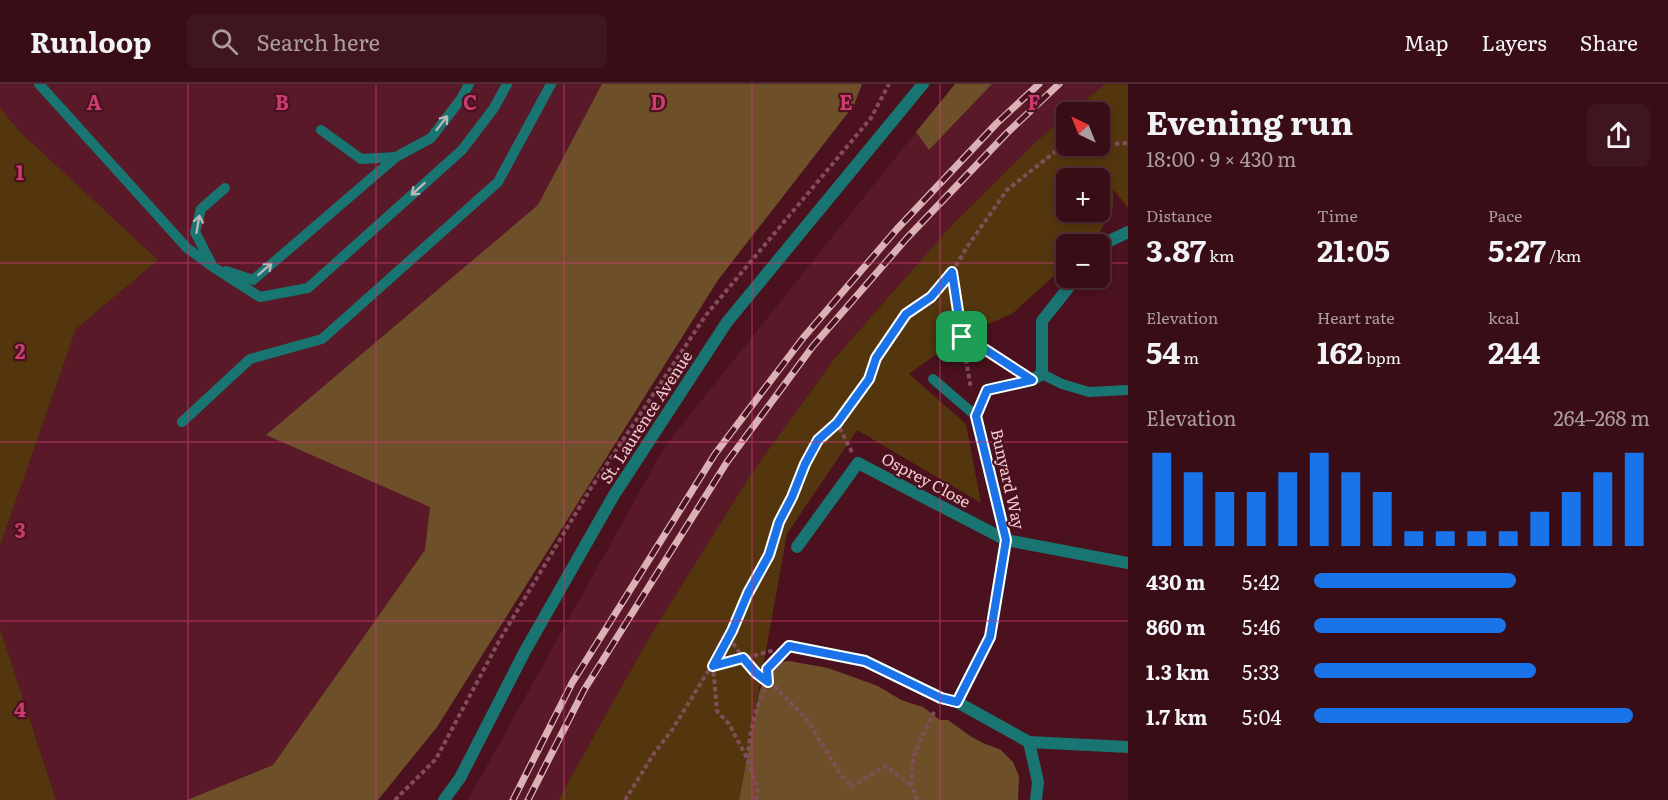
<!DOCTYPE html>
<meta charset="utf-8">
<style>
:root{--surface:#380d16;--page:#3f161f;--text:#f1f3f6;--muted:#ab9ca1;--line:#522d35;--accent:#1a73e8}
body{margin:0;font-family:Literata,serif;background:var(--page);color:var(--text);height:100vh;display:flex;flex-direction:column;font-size:22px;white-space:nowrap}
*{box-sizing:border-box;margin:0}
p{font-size:20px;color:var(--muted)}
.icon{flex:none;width:33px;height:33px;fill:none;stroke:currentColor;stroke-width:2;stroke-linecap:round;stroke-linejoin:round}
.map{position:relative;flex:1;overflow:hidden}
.panel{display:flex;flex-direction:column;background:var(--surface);width:540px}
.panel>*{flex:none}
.needle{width:39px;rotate:317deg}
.controls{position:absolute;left:1056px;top:18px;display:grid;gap:12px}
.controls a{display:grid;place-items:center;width:54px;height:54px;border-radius:9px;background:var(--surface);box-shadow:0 3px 9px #0003,0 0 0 2px var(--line);font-size:30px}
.pin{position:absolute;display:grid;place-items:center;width:51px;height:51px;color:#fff;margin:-26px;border-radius:12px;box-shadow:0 3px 9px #0006}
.round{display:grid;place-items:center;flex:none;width:63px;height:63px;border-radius:9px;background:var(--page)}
.headline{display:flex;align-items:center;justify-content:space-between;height:102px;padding:0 18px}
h1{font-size:33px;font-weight:700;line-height:45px}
.metrics{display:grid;grid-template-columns:repeat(3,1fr);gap:9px;height:102px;padding:6px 18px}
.metrics div{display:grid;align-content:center}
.metrics b{font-size:30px;font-weight:700}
.metrics small{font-size:16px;font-weight:400}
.metrics p{font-size:16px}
.chart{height:168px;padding:12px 18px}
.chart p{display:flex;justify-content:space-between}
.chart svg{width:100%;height:108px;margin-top:6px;stroke:var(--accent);stroke-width:6}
ul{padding:0 18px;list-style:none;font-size:20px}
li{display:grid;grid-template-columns:96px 72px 1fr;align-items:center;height:45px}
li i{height:15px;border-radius:8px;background:var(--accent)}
header{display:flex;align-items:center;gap:36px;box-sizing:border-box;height:84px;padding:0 30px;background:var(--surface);border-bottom:2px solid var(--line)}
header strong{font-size:28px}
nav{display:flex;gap:33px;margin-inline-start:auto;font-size:21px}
.search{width:420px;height:54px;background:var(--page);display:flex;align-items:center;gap:15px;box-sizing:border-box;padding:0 21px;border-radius:9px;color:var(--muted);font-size:22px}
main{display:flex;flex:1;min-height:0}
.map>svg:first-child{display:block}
</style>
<header>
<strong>Runloop</strong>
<div class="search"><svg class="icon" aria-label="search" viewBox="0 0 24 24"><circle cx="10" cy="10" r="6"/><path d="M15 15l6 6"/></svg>Search here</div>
<nav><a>Map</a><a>Layers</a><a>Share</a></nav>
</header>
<main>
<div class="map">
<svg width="1128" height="716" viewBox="0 0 1128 716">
<rect width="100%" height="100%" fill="#4b111e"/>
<!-- built -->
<g fill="#5a1928">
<path d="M0 0H806L425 466 273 681 187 716H56L0 544V462L76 245 158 176 20 49 0 24Z"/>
<path d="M992 0H1105L1071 28H1066V32L1037 57 951 142 835 274 751 390 649 554 558 716H468L665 362 916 48 929 66Z"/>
</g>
<!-- green -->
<g fill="#53360d" fill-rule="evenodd">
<path d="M1105 0H1128V124L1113 105V123L1098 152 1088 160H1066V181L1012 230 983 242 967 232 955 257 909 290 966 340 981 419 857 346 787 450 739 716H558L649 554 751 390 835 274 951 142 1037 57 1066 32V62H1100V28H1071ZM1066 94H1100V128H1066Z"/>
<path d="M0 24 21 49 158 176 76 245 0 462Z"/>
<path d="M0 544 56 716H0Z"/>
</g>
<!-- forest -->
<g fill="#6d502a">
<path d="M602 0H862L854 21 718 196 437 643 378 716H187L273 681 425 466 430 423 266 351 538 121Z"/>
<path d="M955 0H992L929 66 916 48Z"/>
<path d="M789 577 828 584 878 602 901 616 923 623 940 636H948L970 652 983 659 1001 666 1013 678 1019 692 1018 716H739L759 609 767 585 775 578Z"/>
</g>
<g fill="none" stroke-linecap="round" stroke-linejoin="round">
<!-- path -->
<g stroke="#814d57" stroke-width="4" stroke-dasharray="4.5 3" stroke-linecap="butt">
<path d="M1100 61 1128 59"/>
<path d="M952 189 962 253 986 266 1015 285"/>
<path d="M962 253 971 305"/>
<path d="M852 368 837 339 869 295 876 274 906 230 931 213 952 188 967 163 1007 106 1056 67 1085 62"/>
<path d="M729 553 743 574 756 589 775 603 806 634 839 688 851 703 886 682 913 703"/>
<path d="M747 674C749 660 751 645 755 631 760 611 768 608 767 585L781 572"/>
<path d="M395 716 436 675 499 557 591 404 706 231 871 34 889 0"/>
<path d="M625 716 655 668 672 646 729 553 748 509 769 471 779 438 792 413 805 380 818 356 837 339"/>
<path d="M756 716 758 704 747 674 729 640 717 627 713 582 775 566"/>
<path d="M917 716 911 697 914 671 934 628"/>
</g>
<!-- service -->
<g stroke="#187571" stroke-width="10">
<path d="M39 0 187 164 213 183 260 213 308 204 462 66 494 24 507 0"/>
<path d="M321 46 361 75 396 73 431 54 461 15 469 0"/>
<path d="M211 179 195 148 201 125 225 104"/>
<path d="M226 187 253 196 396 73"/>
<path d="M1042 290 1062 300 1089 308 1128 306"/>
<path d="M933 295 976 332"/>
<path d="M182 338 250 275 322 255 498 98 551 0"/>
</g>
<!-- minor -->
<g stroke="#187571" stroke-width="12">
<path d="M1100 164 1103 160 1128 148"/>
<path d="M797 463 858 379 1006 456 1128 479"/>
<path d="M789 562 865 577 941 614 957 618"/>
<path d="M1029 658 1128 663"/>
<path d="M444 716 460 694 525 567 614 411 727 238 923 0"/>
<path d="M1036 716 1038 698 1029 658 957 618 990 553 1006 456 976 332 987 306 1032 296 1042 290V237L1076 194"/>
</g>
<defs>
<g id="rail">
<path d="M513 716 572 599 715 370 803 254 897 145 997 39 1039 0"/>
<path d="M528 716 584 606 727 378 813 262 907 154 1007 49 1059 0"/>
</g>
</defs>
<!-- rail casing -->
<use href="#rail" stroke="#dab1b6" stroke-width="7"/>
<!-- rail -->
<use href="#rail" stroke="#4b111e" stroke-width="4.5" stroke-dasharray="14" stroke-linecap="butt"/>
</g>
<!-- one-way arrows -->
<defs><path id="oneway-shaft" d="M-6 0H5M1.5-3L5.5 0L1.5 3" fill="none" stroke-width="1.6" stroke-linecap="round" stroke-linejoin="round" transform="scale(1.5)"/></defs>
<g stroke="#bbb6b8">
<use href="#oneway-shaft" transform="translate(442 39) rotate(-52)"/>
<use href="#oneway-shaft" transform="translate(418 105) rotate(138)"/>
<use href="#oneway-shaft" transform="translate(198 140) rotate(-80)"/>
<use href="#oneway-shaft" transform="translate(265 185) rotate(-41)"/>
</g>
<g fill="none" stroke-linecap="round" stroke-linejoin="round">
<defs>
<path id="route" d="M952 188 962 253 986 266 1032 296 987 306 976 332 1006 456 990 553 957 618 941 614 865 577 789 562 767 585 768 598 756 589 743 574 713 582 732 547 748 509 769 471 779 438 792 413 805 380 818 356 837 339 869 295 876 274 906 230 931 213Z"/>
</defs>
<!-- route casing -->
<use href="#route" stroke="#fff" stroke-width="12"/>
<!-- route -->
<use href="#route" stroke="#1a73e8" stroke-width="8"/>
</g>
<!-- grid -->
<path fill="none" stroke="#cb3c72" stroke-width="1.5" stroke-opacity="0.55" d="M188 0V716M376 0V716M564 0V716M752 0V716M940 0V716M0 179H1066M1100 179H1128M0 358H1128M0 537H1128"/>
<g text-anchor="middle" stroke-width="4.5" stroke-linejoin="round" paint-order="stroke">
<!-- street labels -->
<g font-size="16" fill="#f1cbcf" stroke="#4b111e">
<text transform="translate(646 333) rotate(-57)" y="6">St. Laurence Avenue</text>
<text transform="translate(1008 395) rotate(77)" y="6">Bunyard Way</text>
<text transform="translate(926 396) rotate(28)" y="6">Osprey Close</text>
</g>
</g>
<g font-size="20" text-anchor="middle" font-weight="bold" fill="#cb3c72" stroke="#4b111e" stroke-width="4.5" stroke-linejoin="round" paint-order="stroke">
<text x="94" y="26">A</text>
<text x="282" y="26">B</text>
<text x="470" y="26">C</text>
<text x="658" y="26">D</text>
<text x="846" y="26">E</text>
<text x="1034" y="26">F</text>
<text x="20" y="96">1</text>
<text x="20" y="275">2</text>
<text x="20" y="454">3</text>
<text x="20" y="633">4</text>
</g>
</svg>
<div class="controls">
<a><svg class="needle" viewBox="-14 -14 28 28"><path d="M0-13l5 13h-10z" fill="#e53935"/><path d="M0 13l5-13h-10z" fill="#ab9ca1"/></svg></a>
<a>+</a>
<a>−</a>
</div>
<div class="pin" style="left:962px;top:253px;background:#1e9e55"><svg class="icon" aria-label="arrive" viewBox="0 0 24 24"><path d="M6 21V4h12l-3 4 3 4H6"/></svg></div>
</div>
<section class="panel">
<div class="headline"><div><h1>Evening run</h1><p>18:00 · 9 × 430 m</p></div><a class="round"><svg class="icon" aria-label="share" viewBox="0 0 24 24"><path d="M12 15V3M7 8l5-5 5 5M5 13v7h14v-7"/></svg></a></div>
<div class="metrics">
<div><p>Distance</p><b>3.87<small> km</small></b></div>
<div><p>Time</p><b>21:05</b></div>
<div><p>Pace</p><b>5:27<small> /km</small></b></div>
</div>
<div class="metrics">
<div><p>Elevation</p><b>54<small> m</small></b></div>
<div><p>Heart rate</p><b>162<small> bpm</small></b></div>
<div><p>kcal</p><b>244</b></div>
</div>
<div class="chart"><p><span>Elevation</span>264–268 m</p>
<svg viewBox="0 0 160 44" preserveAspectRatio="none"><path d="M5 44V6M15 44V14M25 44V22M35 44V22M45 44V14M55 44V6M65 44V14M75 44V22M85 44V38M95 44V38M105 44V38M115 44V38M125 44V30M135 44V22M145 44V14M155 44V6"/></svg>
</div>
<ul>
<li><b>430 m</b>5:42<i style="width:60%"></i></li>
<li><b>860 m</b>5:46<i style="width:57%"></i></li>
<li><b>1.3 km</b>5:33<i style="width:66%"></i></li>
<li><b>1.7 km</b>5:04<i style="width:95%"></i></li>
</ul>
</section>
</main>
